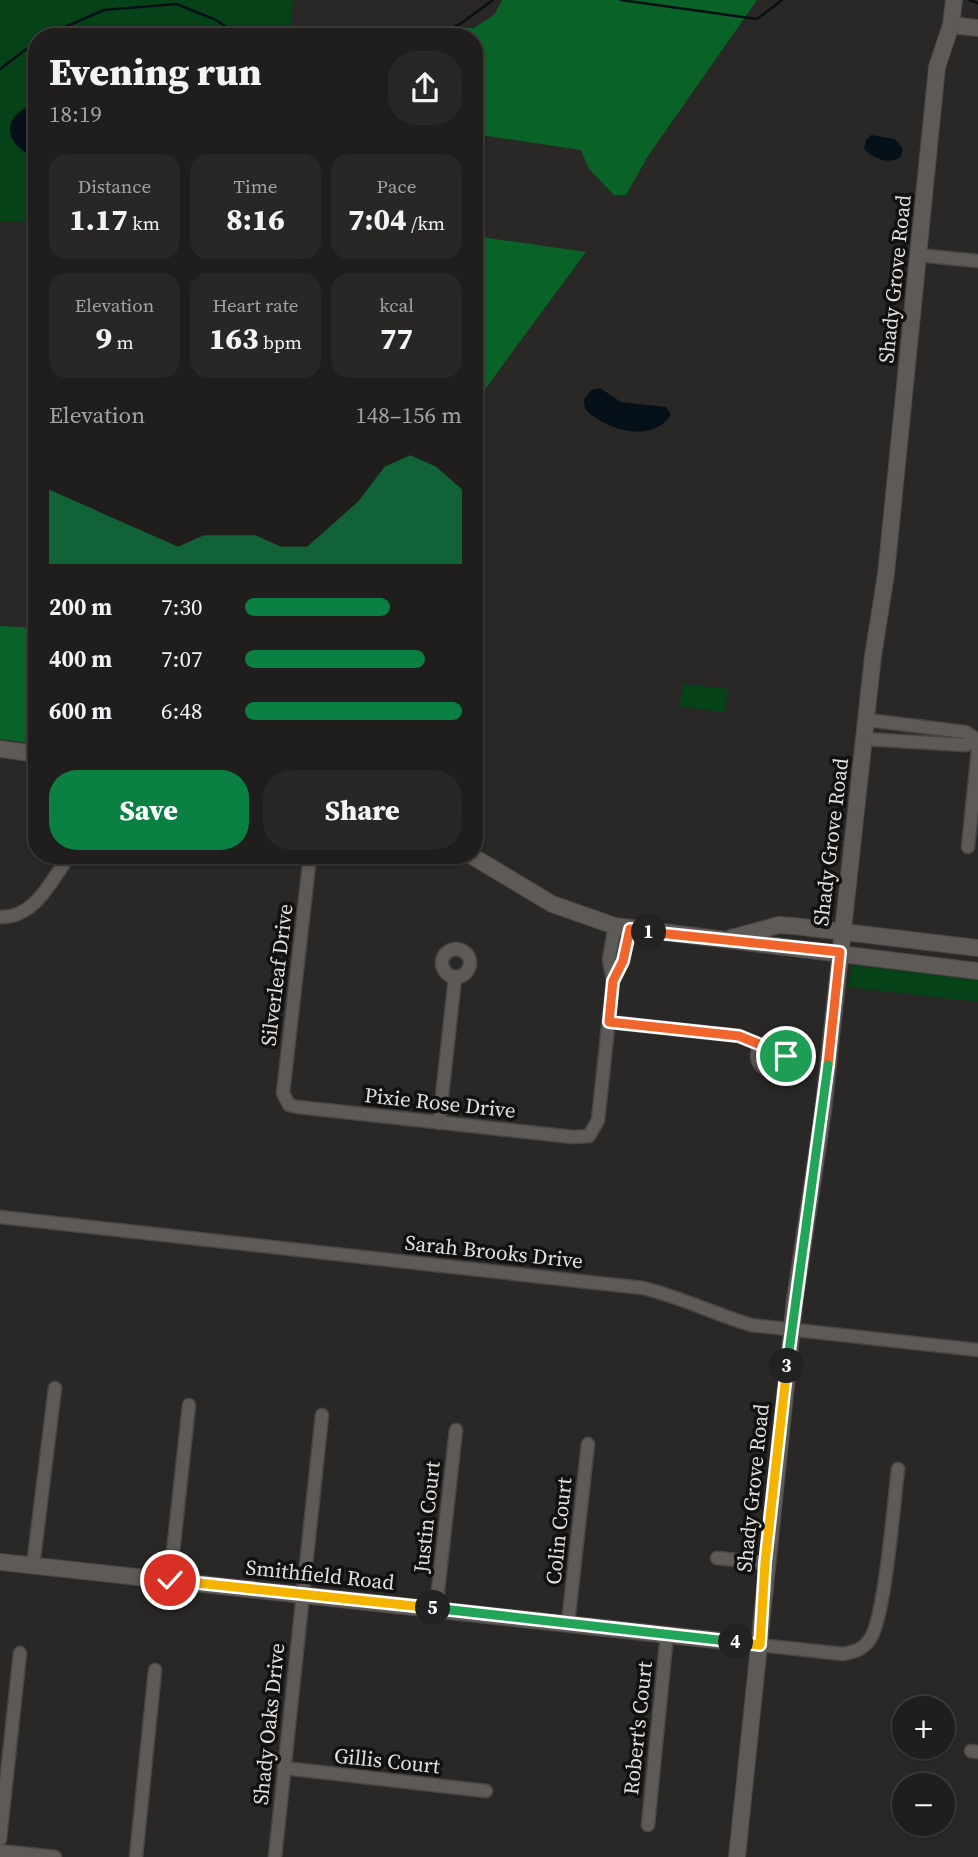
<!DOCTYPE html>
<meta charset="utf-8">
<style>
:root{--surface:#201e1c;--page:#282725;--text:#f1f3f6;--muted:#a2a2a3;--line:#3d3c3b;--accent:#0b8043}
body{margin:0;font-family:"Source Serif 4",serif;background:var(--page);color:var(--text);height:100vh;display:flex;flex-direction:column;font-size:26px;white-space:nowrap}
*{box-sizing:border-box;margin:0}
p{font-size:23px;color:var(--muted)}
.icon{flex:none;width:38px;height:38px;fill:none;stroke:currentColor;stroke-width:2;stroke-linecap:round;stroke-linejoin:round}
.map{position:relative;flex:1;overflow:hidden}
.side{position:absolute;left:28px;top:28px;width:455px;height:836px;display:flex;flex-direction:column;background:var(--surface);border-radius:28px;box-shadow:0 2px 5px #0004,0 0 0 2px var(--line)}
.side>*{flex:none}
.tools{position:absolute;left:892px;top:1696px;display:grid;gap:14px}
.tools a{display:grid;place-items:center;width:63px;height:63px;border-radius:50%;background:var(--surface);box-shadow:0 2px 5px #0004,0 0 0 2px var(--line);font-size:35px}
.pin{position:absolute;display:grid;place-items:center;width:60px;height:60px;color:#fff;margin:-30px;border:4px solid #fff;border-radius:50%;box-shadow:0 2px 7px #0007}
.km{position:absolute;width:35px;height:35px;margin:-18px;border-radius:50%;background:#222;color:#fff;font-size:19px;line-height:35px;text-align:center}
.round{display:grid;place-items:center;flex:none;width:74px;height:74px;border-radius:28px;background:var(--page)}
.head{display:flex;align-items:center;justify-content:space-between;height:119px;padding:0 21px}
h1{font-size:38px;font-weight:800;line-height:52px}
.stats{display:grid;grid-template-columns:repeat(3,1fr);gap:10px;height:119px;padding:7px 21px}
.stats div{display:grid;align-content:center;border-radius:18px;background:var(--page);text-align:center}
.stats b{font-size:30px;font-weight:800}
.stats small{font-size:19px;font-weight:400}
.stats p{font-size:19px}
.chart{height:196px;padding:14px 21px}
.chart p{display:flex;justify-content:space-between}
.chart svg{width:100%;height:126px;margin-top:7px;fill:var(--accent);opacity:.7}
.button{display:flex;gap:14px;margin-top:auto;padding:14px 21px}
.button a{flex:1;height:80px;border-radius:28px;background:var(--accent);color:#fff;font-size:28px;font-weight:800;line-height:80px;text-align:center}
.button a+a{background:var(--page);color:var(--text)}
ul{padding:0 21px;list-style:none;font-size:23px}
li{display:grid;grid-template-columns:112px 84px 1fr;align-items:center;height:52px}
li i{height:18px;border-radius:9px;background:var(--accent)}
.map>svg:first-child{display:block}
</style>
<div class="map">
<svg width="978" height="1857" viewBox="0 0 978 1857">
<rect width="100%" height="100%" fill="#2a2826"/>
<!-- green -->
<g fill="#064217">
<path d="M0 0H293L289 37H37V222L0 221Z"/>
<path d="M683 684 728 689 725 712 680 707Z"/>
<path d="M852 965 978 980V1002L848 987Z"/>
</g>
<!-- forest -->
<g fill="#096326">
<path d="M502 0H757L648 156 626 195H614L589 169 581 150 474 134V37H289L290 28H474L495 14Z"/>
<path d="M474 236 586 252 474 404Z"/>
<path d="M0 626 37 628V744L0 739Z"/>
</g>
<!-- water -->
<g fill="#051018">
<path d="M28 107 37 109V156C6 150 0 118 28 107Z"/>
<path d="M871 135 895 139 903 149 901 157C888 165 874 159 864 149L866 140Z"/>
<path d="M600 388 621 402 666 407 671 415C651 445 604 429 585 409L584 399 591 390Z"/>
</g>
<g fill="none" stroke-linecap="round" stroke-linejoin="round">
<!-- stream -->
<g stroke="#051018" stroke-width="2.5">
<path d="M621 0 757 19 782 0"/>
<path d="M969 0 978 3"/>
<path d="M42 37 104 10 176 4 214 19 242 37"/>
<path d="M428 37 460 24 493 0"/>
<path d="M0 69 37 41"/>
</g>
<defs>
<g id="street">
<path d="M918 255 978 261"/>
<path d="M867 720 965 732 978 740"/>
<path d="M865 739 965 745 978 741"/>
<path d="M968 847 978 750"/>
<path d="M310 856 283 1093 289 1105 298 1107 573 1137 589 1136 598 1120 613 981 609 959 615 926"/>
<path d="M0 917C35 918 51 881 69 856"/>
<circle cx="456" cy="963" r="14"/>
<path d="M613 981 623 961 630 929"/>
<path d="M609 1022 739 1036 761 1045"/>
<circle cx="771" cy="1056" r="14"/>
<path d="M439 1123 455 978"/>
<path d="M0 1217 643 1288C681 1297 714 1314 751 1325L978 1350"/>
<path d="M717 1558 765 1563"/>
<path d="M33 1566 55 1388"/>
<path d="M170 1580 189 1405"/>
<path d="M436 1608 456 1430"/>
<path d="M568 1623 588 1444"/>
<path d="M760 1645 843 1654C854 1652 864 1649 870 1639 885 1618 894 1501 898 1469"/>
<path d="M971 1751 978 1752"/>
<path d="M284 1768 486 1791"/>
<path d="M648 1825 667 1634"/>
<path d="M0 1839 20 1653"/>
<path d="M0 1851 55 1857"/>
<path d="M136 1857 155 1670"/>
<path d="M275 1857 322 1415"/>
</g>
<g id="secondary">
<path d="M951 25 978 28"/>
<path d="M0 749 37 754"/>
<path d="M472 856 552 904 615 926 978 971"/>
<path d="M731 938 779 925 794 926 978 948"/>
<path d="M0 1562 760 1645"/>
<path d="M737 1857 795 1299 823 1112 873 656 886 574 937 67 951 25 954 0"/>
</g>
</defs>
<!-- street casing -->
<use href="#street" stroke="#484645" stroke-width="15"/>
<!-- secondary casing -->
<use href="#secondary" stroke="#484645" stroke-width="18"/>
<!-- street -->
<use href="#street" stroke="#5d5a58" stroke-width="12"/>
<!-- secondary -->
<use href="#secondary" stroke="#5d5a58" stroke-width="16"/>
</g>
<g fill="none" stroke-linecap="round" stroke-linejoin="round">
<defs>
<path id="split-1" d="M649 932 630 929 623 961 613 981 609 1022 739 1036 761 1045 775 1042 783 1047 786 1056"/>
<path id="split-2" d="M649 932 840 952 828 1065"/>
<path id="split-3" d="M787 1366 828 1065"/>
<path id="split-4" d="M736 1642 760 1645 765 1563 787 1366"/>
<path id="split-5" d="M433 1608 736 1642"/>
<path id="split-6" d="M170 1580 433 1608"/>
</defs>
<!-- split-1 casing -->
<use href="#split-1" stroke="#fff" stroke-width="14"/>
<!-- split-2 casing -->
<use href="#split-2" stroke="#fff" stroke-width="14"/>
<!-- split-3 casing -->
<use href="#split-3" stroke="#fff" stroke-width="14"/>
<!-- split-4 casing -->
<use href="#split-4" stroke="#fff" stroke-width="14"/>
<!-- split-5 casing -->
<use href="#split-5" stroke="#fff" stroke-width="14"/>
<!-- split-6 casing -->
<use href="#split-6" stroke="#fff" stroke-width="14"/>
<!-- split-1 -->
<use href="#split-1" stroke="#f0652b" stroke-width="9"/>
<!-- split-2 -->
<use href="#split-2" stroke="#f0652b" stroke-width="9"/>
<!-- split-3 -->
<use href="#split-3" stroke="#22a559" stroke-width="9"/>
<!-- split-4 -->
<use href="#split-4" stroke="#f5b400" stroke-width="9"/>
<!-- split-5 -->
<use href="#split-5" stroke="#22a559" stroke-width="9"/>
<!-- split-6 -->
<use href="#split-6" stroke="#f5b400" stroke-width="9"/>
</g>
<g text-anchor="middle" stroke-width="7" stroke-linejoin="round" paint-order="stroke">
<!-- street labels -->
<g font-size="21" fill="#e1e0de" stroke="#121110">
<text transform="translate(895 279) rotate(-84)" y="7">Shady Grove Road</text>
<text transform="translate(831 842) rotate(-83)" y="7">Shady Grove Road</text>
<text transform="translate(277 975) rotate(-83)" y="7">Silverleaf Drive</text>
<text transform="translate(440 1103) rotate(6)" y="7">Pixie Rose Drive</text>
<text transform="translate(494 1252) rotate(6)" y="7">Sarah Brooks Drive</text>
<text transform="translate(753 1488) rotate(-84)" y="7">Shady Grove Road</text>
<text transform="translate(427 1517) rotate(-84)" y="7">Justin Court</text>
<text transform="translate(559 1531) rotate(-84)" y="7">Colin Court</text>
<text transform="translate(320 1575) rotate(6)" y="7">Smithfield Road</text>
<text transform="translate(269 1724) rotate(-84)" y="7">Shady Oaks Drive</text>
<text transform="translate(638 1728) rotate(-84)" y="7">Robert's Court</text>
<text transform="translate(387 1761) rotate(6)" y="7">Gillis Court</text>
</g>
</g>
</svg>
<div class="tools">
<a>+</a>
<a>−</a>
</div>
<div class="pin" style="left:786px;top:1056px;background:#1e9e55"><svg class="icon" aria-label="arrive" viewBox="0 0 24 24"><path d="M6 21V4h12l-3 4 3 4H6"/></svg></div>
<div class="pin" style="left:170px;top:1580px;background:#d93025"><svg class="icon" aria-label="check" viewBox="0 0 24 24"><path d="M5 12l5 5 9-10"/></svg></div>
<b class="km" style="left:649px;top:932px">1</b>
<b class="km" style="left:787px;top:1366px">3</b>
<b class="km" style="left:736px;top:1642px">4</b>
<b class="km" style="left:433px;top:1608px">5</b>
<section class="side">
<div class="head"><div><h1>Evening run</h1><p>18:19</p></div><a class="round"><svg class="icon" aria-label="share" viewBox="0 0 24 24"><path d="M12 15V3M7 8l5-5 5 5M5 13v7h14v-7"/></svg></a></div>
<div class="stats">
<div><p>Distance</p><b>1.17<small> km</small></b></div>
<div><p>Time</p><b>8:16</b></div>
<div><p>Pace</p><b>7:04<small> /km</small></b></div>
</div>
<div class="stats">
<div><p>Elevation</p><b>9<small> m</small></b></div>
<div><p>Heart rate</p><b>163<small> bpm</small></b></div>
<div><p>kcal</p><b>77</b></div>
</div>
<div class="chart"><p><span>Elevation</span>148–156 m</p>
<svg viewBox="0 0 160 44" preserveAspectRatio="none"><path d="M0 44V18L10 22L20 26L30 30L40 34L50 38L60 34L70 34L80 34L90 38L100 38L110 30L120 22L130 10L140 6L150 10L160 18V44z"/></svg>
</div>
<ul>
<li><b>200 m</b>7:30<i style="width:67%"></i></li>
<li><b>400 m</b>7:07<i style="width:83%"></i></li>
<li><b>600 m</b>6:48<i style="width:100%"></i></li>
</ul>
<div class="button"><a>Save</a><a>Share</a></div>
</section>
</div>
